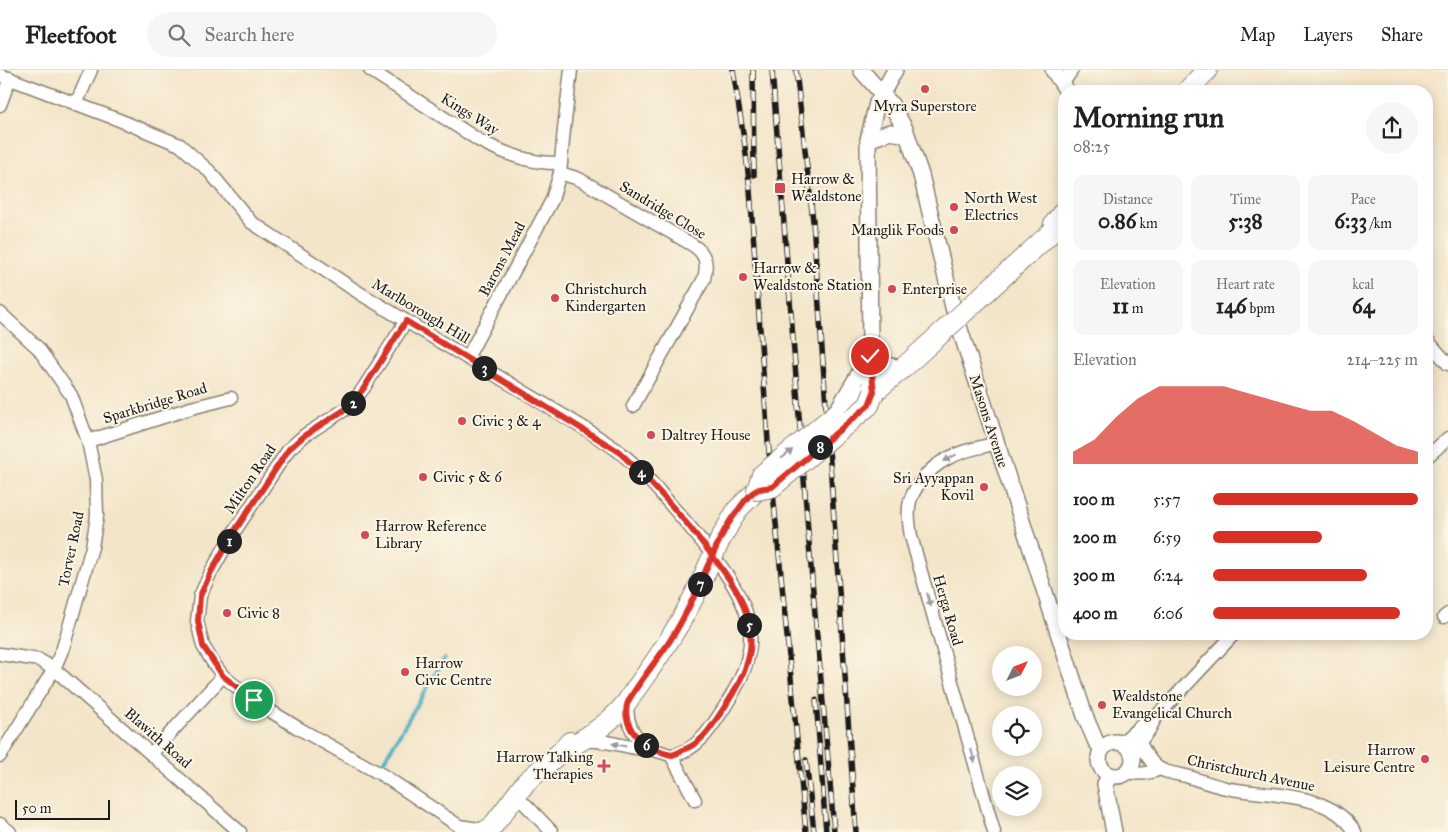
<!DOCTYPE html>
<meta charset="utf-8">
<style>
:root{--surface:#fff;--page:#f6f6f6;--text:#202124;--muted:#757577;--line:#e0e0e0;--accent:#d93025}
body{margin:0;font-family:"IM FELL Great Primer",serif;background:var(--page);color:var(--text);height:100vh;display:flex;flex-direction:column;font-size:19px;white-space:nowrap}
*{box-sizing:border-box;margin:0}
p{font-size:16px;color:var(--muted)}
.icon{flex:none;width:28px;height:28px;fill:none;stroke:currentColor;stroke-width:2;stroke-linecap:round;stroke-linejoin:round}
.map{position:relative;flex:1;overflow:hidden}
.side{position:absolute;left:1058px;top:15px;width:375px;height:555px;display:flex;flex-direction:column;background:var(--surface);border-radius:20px;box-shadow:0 2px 12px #0003}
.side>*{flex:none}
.needle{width:32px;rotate:48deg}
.controls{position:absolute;left:992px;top:576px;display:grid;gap:10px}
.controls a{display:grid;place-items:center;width:50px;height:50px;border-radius:50%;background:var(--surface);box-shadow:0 2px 12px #0003;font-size:25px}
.scale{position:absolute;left:15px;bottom:12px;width:95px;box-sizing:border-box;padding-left:5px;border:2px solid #1c1c1c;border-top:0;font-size:14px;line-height:18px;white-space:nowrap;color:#1c1c1c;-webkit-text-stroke:4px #fcf5e5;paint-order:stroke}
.pin{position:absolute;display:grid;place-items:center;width:42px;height:42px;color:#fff;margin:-21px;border:2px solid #fff;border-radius:50%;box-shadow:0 1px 5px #0007}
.km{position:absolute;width:25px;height:25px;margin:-12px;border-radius:50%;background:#222;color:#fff;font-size:14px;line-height:25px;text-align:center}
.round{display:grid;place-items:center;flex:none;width:52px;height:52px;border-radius:26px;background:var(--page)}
.headline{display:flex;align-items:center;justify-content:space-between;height:85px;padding:0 15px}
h1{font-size:28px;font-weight:700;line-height:38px}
.stats{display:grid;grid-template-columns:repeat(3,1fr);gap:8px;height:85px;padding:5px 15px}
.stats div{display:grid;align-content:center;border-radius:12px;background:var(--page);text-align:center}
.stats b{font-size:21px;font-weight:700}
.stats small{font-size:14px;font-weight:400}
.stats p{font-size:14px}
.chart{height:140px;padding:10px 15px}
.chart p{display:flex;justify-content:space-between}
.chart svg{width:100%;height:90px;margin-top:5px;fill:var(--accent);opacity:.7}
ul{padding:0 15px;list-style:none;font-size:16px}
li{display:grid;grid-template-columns:80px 60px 1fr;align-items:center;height:38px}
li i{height:12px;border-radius:6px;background:var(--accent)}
header{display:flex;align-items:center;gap:30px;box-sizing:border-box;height:70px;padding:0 25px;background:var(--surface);border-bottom:1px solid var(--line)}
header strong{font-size:24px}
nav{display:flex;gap:28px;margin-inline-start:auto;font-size:18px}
.search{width:350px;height:45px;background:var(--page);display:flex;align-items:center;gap:12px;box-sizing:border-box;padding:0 18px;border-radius:28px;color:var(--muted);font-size:19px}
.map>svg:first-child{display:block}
</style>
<header>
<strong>Fleetfoot</strong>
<div class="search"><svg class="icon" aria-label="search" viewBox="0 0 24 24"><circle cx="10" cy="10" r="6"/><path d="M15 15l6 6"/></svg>Search here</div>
<nav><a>Map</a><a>Layers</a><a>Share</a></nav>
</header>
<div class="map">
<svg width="1448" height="762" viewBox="0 0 1448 762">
<rect width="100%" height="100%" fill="#fcf5e5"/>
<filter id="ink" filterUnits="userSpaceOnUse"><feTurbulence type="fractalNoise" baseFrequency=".02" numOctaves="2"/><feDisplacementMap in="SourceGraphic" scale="10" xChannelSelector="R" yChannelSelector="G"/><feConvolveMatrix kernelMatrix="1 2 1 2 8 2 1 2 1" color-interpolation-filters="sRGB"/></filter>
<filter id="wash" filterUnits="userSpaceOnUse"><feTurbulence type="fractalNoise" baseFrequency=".0096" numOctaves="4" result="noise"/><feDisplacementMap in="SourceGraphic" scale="20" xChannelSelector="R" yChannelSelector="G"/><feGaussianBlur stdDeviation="1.12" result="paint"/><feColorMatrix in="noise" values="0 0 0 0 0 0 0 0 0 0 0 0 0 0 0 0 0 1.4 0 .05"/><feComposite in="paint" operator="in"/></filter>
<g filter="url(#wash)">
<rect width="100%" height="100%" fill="#f3e5c9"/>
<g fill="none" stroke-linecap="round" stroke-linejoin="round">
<!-- stream -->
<path stroke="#42adc1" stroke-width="4" d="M382 694 444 589"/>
</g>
</g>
<g filter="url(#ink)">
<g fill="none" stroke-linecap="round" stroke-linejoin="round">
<defs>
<g id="minor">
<path d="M370 0 480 71C506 84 531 94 561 93"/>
<path d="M0 5 119 50 180 75 209 101 251 152 361 224 589 361C598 368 608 373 617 380 637 395 654 415 670 434 697 465 740 512 749 553 755 584 740 613 724 638 711 658 698 680 673 685 667 685 660 681 654 680 648 679 642 680 636 678 618 675 602 669 584 671"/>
<path d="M1063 13 1072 0"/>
<path d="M76 34 91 0"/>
<path d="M0 35 10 8"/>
<path d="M560 103 579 109 691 174C706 183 708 193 704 209L633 336"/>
<path d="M0 243 38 278 71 325 88 371 96 410 97 446 92 477 63 578 54 599 0 686"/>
<path d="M406 251 363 319 349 337 305 365 289 379 275 400 232 465 211 502 200 526 197 551 203 576 214 594 223 606 254 631 298 658 384 706 459 756 486 760"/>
<path d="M1426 269 1448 294"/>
<path d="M467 288 552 130 560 103 564 59 571 0"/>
<path d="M88 371 191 338 231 328"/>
<path d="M1426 388 1448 368"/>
<path d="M1444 547 1448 544"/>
<path d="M0 584 39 590 54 599 240 762"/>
<path d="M627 634C627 656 633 668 652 678"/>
<path d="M1122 672 1143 654 1156 647"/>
<path d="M1139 672C1145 681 1150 694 1160 699 1167 703 1178 704 1186 706 1199 710 1212 715 1226 718 1268 727 1330 720 1355 762"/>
<path d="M1132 682 1149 660 1156 647 1234 564"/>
<path d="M152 683 223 606"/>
<path d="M671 685 695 730"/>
<path d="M1127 702C1139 705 1148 704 1160 699"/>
<path d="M514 726 526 735 552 762"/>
<path d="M0 754 10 762"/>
<path d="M994 762 911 466C909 455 907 442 910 431 917 410 935 393 955 385 968 379 983 377 997 373"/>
</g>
<g id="tertiary">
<path d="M861 0 891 34 905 59 921 105 954 241 1085 646 1096 672 1102 678"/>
<path d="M1053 0 1067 21"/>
<path d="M868 70 890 62 907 65"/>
<path d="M871 277 883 295 903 298"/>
<path d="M838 339 860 302 870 275 868 70 877 33 895 0"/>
<circle cx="1116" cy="689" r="17"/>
<path d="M1110 705 1105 714 1114 762"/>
</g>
<g id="primary">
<path d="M1187 21 1207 0"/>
<path d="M1064 141 1054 154 1052 162 1061 161 1064 158"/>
<path d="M870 275 874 322"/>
<path d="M835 345 861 325 874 322 903 298"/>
<path d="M720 470 737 440 757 420"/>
<path d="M562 681C586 669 619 648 632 624 659 587 682 553 701 512"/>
<path d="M484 762 492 757 526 712 562 681 570 672"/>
</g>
</defs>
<!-- minor casing -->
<use href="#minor" stroke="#888072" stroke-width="15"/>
<!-- tertiary casing -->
<use href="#tertiary" stroke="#888072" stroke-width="18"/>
<!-- primary casing -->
<use href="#primary" stroke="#888072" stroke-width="22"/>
<!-- minor -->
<use href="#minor" stroke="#fff" stroke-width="12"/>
<!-- tertiary -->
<use href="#tertiary" stroke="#fff" stroke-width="15"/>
<!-- primary -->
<use href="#primary" stroke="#fff" stroke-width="20"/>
<defs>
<g id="rail">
<path d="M733 0 745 76 750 120 768 371 806 762"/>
<path d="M753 0 754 105"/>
<path d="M772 0C784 149 795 299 807 448 815 553 826 657 834 762"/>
<path d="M796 0 813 151 856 762"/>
<path d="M816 630 826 762"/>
<path d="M806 690 814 762"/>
</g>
</defs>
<!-- rail casing -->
<use href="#rail" stroke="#1c1c1c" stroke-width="5.5"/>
<!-- rail -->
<use href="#rail" stroke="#fcf5e5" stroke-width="4" stroke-dasharray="11" stroke-linecap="butt"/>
<defs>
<g id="primary-bridge">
<path d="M903 298 1052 162"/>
<path d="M835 345 762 405 757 420 772 417 869 335 874 322"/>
<path d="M701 512 720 470"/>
</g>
</defs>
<!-- primary-bridge casing -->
<use href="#primary-bridge" stroke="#888072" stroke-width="22" stroke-linecap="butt"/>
<!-- primary-bridge -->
<use href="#primary-bridge" stroke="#fff" stroke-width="20"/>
</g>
<!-- one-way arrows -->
<defs><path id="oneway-solid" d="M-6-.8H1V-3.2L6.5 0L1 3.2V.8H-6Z" transform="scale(1.25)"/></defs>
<g fill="#999">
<use href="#oneway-solid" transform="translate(787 384) rotate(-39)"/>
<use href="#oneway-solid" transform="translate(950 388) rotate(152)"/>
<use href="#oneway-solid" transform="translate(929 530) rotate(74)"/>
<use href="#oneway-solid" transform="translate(619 675) rotate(-168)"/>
<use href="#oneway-solid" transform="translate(973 686) rotate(74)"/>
</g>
</g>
<g fill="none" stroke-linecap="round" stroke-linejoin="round" filter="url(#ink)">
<defs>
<path id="route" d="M254 630 223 606 203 576 198 551 200 526 211 502 232 465 289 379 305 365 349 337 364 318 406 251 618 381C652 412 683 447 711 484 722 499 735 515 742 532 748 546 752 564 750 580 747 601 735 621 724 638 711 657 704 672 683 680 680 682 676 684 672 685 669 685 665 683 661 682 642 676 622 657 627 635 629 624 663 583 671 569 686 546 697 521 708 495 717 476 725 455 739 439 743 433 750 423 757 420 761 418 768 418 772 417L869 335 874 322 870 286"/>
</defs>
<!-- route casing -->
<use href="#route" stroke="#fff" stroke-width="10"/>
<!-- route -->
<use href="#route" stroke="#d93025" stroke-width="6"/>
</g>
<!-- markers -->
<g fill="#d1495b" stroke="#fcf5e5" stroke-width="2">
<circle cx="925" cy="19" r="5"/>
<rect x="774" y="112" width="12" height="12" rx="2.5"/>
<circle cx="954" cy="137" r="5"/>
<circle cx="954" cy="160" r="5"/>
<circle cx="743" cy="207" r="5"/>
<circle cx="892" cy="219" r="5"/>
<circle cx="555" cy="228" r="5"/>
<circle cx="462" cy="351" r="5"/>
<circle cx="651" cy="365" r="5"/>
<circle cx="423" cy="407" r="5"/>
<circle cx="984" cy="417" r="5"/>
<circle cx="365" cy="465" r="5"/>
<circle cx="227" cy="543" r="5"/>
<circle cx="405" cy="602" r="5"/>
<circle cx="1102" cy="635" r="5"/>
<circle cx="1425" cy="689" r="5"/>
<path d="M601.5 688.5h5v5h5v5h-5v5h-5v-5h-5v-5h5z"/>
</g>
<g text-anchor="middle" stroke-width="4" stroke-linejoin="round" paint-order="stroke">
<!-- poi labels -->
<g font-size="15" fill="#1c1c1c" stroke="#fcf5e5" text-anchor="start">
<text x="925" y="41" text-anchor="middle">Myra Superstore</text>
<text x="791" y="114">Harrow &amp;<tspan x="791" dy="17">Wealdstone</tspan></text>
<text x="964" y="133">North West<tspan x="964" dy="17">Electrics</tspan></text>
<text x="944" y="165" text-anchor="end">Manglik Foods</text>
<text x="753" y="203">Harrow &amp;<tspan x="753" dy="17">Wealdstone Station</tspan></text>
<text x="565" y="224">Christchurch<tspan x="565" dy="17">Kindergarten</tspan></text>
<text x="902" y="224">Enterprise</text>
<text x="472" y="356">Civic 3 &amp; 4</text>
<text x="661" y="370">Daltrey House</text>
<text x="433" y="412">Civic 5 &amp; 6</text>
<text x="974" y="413" text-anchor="end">Sri Ayyappan<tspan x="974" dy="17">Kovil</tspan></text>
<text x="375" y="461">Harrow Reference<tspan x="375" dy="17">Library</tspan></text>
<text x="237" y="548">Civic 8</text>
<text x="415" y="598">Harrow<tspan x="415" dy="17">Civic Centre</tspan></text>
<text x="1112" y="631">Wealdstone<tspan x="1112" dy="17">Evangelical Church</tspan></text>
<text x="1415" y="685" text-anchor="end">Harrow<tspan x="1415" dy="17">Leisure Centre</tspan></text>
<text x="593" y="692" text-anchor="end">Harrow Talking<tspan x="593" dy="17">Therapies</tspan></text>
</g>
<!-- street labels -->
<g font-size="15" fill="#1c1c1c" stroke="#fcf5e5">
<text transform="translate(470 44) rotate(32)" y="5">Kings Way</text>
<text transform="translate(663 140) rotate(31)" y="5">Sandridge Close</text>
<text transform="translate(502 189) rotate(-62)" y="5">Barons Mead</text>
<text transform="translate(421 241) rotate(31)" y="5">Marlborough Hill</text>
<text transform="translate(155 333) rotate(-17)" y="5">Sparkbridge Road</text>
<text transform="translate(989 351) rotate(72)" y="5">Masons Avenue</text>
<text transform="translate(250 409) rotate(-56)" y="5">Milton Road</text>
<text transform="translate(71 479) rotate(-78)" y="5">Torver Road</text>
<text transform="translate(948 540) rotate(74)" y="5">Herga Road</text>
<text transform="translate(158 668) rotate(41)" y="5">Blawith Road</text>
<text transform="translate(1251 703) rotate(12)" y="5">Christchurch Avenue</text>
</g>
</g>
</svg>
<div class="controls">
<a><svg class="needle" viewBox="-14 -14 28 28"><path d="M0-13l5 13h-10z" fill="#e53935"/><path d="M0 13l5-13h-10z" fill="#757577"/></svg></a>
<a><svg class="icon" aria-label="locate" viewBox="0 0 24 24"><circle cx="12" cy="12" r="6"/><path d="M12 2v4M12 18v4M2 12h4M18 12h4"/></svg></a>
<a><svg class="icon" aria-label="layers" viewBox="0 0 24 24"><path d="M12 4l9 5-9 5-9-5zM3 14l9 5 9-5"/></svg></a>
</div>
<div class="scale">50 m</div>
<div class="pin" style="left:254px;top:630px;background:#1e9e55"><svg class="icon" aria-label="arrive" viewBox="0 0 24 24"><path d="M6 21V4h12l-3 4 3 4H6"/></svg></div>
<div class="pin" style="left:870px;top:286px;background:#d93025"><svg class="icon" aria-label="check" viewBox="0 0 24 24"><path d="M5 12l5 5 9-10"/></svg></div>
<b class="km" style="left:229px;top:471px">1</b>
<b class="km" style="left:353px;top:333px">2</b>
<b class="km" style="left:484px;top:298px">3</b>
<b class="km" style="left:641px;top:402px">4</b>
<b class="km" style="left:749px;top:555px">5</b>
<b class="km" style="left:646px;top:675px">6</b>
<b class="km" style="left:700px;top:514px">7</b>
<b class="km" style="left:820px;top:377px">8</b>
<section class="side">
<div class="headline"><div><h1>Morning run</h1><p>08:25</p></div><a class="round"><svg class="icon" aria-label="share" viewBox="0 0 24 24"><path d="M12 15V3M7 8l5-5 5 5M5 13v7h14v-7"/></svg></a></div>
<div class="stats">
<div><p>Distance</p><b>0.86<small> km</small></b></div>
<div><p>Time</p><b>5:38</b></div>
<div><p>Pace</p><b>6:33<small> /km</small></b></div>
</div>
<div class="stats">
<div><p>Elevation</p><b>11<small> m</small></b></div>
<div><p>Heart rate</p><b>146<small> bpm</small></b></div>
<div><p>kcal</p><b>64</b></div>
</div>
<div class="chart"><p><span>Elevation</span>214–225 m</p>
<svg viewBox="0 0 160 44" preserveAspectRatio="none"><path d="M0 44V38L10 32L20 21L30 12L40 6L50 6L60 6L70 6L80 9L90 12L100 15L110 18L120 18L130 23L140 29L150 35L160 38V44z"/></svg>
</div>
<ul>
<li><b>100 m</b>5:57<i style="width:100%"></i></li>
<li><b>200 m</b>6:59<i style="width:53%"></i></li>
<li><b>300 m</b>6:24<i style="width:75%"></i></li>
<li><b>400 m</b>6:06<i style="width:91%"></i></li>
</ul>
</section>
</div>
